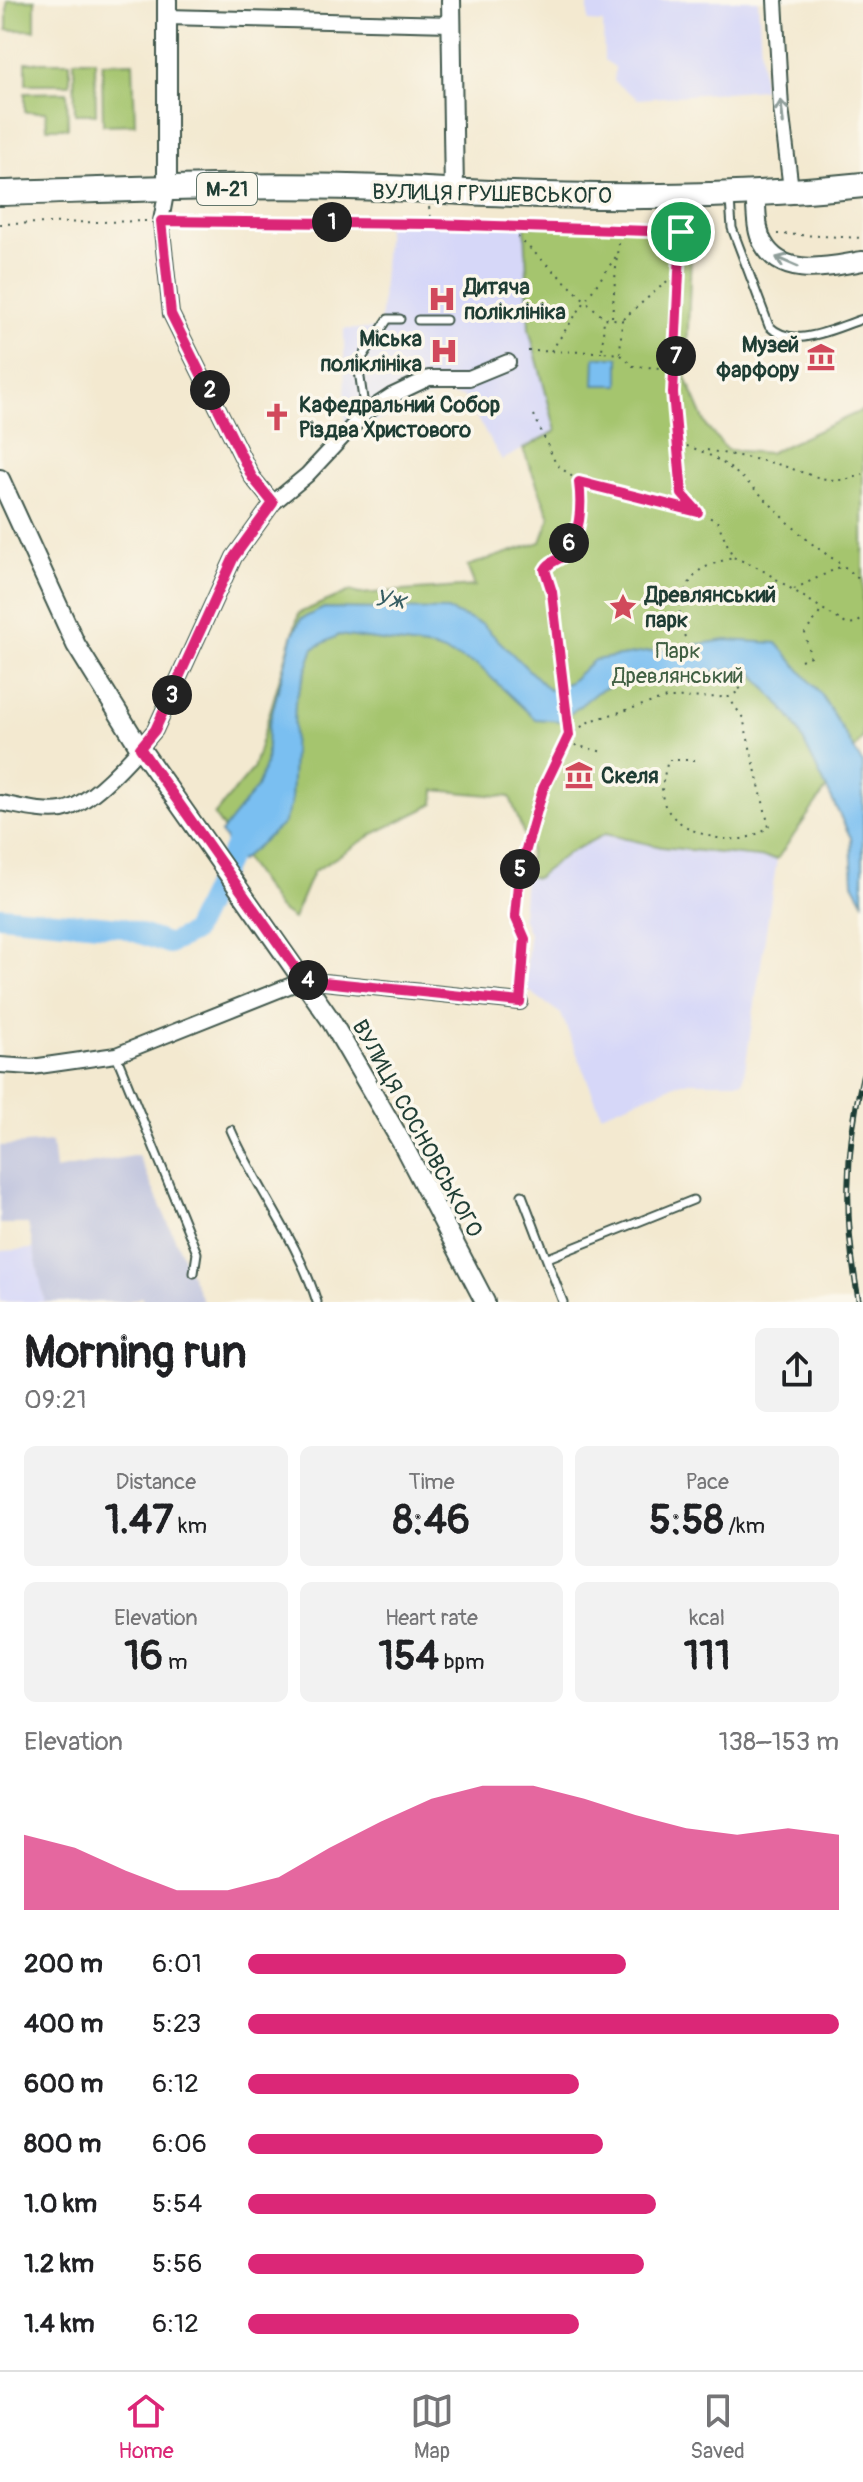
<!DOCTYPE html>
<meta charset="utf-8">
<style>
:root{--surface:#fff;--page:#f2f2f2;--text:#202124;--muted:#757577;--line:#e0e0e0;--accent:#db2777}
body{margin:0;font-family:Pangolin,sans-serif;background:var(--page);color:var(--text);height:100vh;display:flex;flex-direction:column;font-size:30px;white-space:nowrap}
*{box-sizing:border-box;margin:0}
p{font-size:26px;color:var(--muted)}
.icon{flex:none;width:44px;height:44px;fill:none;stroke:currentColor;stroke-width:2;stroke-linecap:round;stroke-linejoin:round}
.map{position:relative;height:1302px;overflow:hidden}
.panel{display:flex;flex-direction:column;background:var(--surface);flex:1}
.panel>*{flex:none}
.pin{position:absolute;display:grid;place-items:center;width:68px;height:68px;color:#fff;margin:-34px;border:4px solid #fff;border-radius:50%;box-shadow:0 2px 8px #0007}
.km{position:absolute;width:40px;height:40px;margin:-20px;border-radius:50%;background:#222;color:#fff;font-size:22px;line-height:40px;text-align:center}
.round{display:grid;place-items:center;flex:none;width:84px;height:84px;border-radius:12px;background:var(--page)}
.summary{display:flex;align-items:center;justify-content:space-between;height:136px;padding:0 24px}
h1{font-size:44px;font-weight:700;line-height:60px}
.metrics{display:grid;grid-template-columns:repeat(3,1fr);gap:12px;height:136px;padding:8px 24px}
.metrics div{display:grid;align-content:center;border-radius:12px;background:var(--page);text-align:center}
.metrics b{font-size:40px;font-weight:700}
.metrics small{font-size:22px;font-weight:400}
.metrics p{font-size:22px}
.chart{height:224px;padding:16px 24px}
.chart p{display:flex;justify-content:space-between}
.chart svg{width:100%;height:144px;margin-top:8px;fill:var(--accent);opacity:.7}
ul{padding:0 24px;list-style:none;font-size:26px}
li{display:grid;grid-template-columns:128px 96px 1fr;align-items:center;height:60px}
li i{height:20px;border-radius:10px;background:var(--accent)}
.tabs{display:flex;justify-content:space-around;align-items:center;height:112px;border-top:2px solid var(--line);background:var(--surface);font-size:22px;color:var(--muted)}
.tabs a{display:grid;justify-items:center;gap:4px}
.tabs .selected{color:var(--accent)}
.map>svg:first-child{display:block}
</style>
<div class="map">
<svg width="863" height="1302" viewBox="0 0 863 1302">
<rect width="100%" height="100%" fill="#fbf7ec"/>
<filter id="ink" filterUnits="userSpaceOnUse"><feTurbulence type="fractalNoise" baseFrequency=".0125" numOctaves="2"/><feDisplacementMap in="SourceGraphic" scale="16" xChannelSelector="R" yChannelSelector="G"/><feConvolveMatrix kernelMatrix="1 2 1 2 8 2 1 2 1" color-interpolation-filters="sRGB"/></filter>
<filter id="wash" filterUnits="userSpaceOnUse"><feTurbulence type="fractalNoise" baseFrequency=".006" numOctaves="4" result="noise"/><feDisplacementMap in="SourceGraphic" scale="32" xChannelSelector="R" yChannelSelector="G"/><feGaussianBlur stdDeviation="1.8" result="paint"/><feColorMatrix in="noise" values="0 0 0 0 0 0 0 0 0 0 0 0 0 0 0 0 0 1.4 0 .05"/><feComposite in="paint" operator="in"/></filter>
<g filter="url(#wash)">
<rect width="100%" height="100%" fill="#f3e9d0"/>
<!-- built -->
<g fill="#d6d7f8">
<path d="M588 0H758L763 89 638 99 614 82 615 67 604 60 603 23 588 22Z"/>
<path d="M387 221 525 225 529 329 556 432 502 460 464 397 442 394 411 402 406 410 357 429 345 422 344 329H380Z"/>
<path d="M605 834 662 847 777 859 743 1082H682L601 1114 561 1014 525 988 529 934 522 917 525 876 536 878 568 853Z"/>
<path d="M34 1249 45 1302H0V1251Z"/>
</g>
<!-- industrial -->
<path fill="#bec2dd" d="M52 1142 55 1170 138 1155 203 1302H145L142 1297 127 1302H45L28 1224H0V1146Z"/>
<!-- green -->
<g fill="#a5c56e" stroke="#628151" stroke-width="2">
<rect x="7" y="0" width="28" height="30"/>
<path d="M74 60H95L96 114H75Z"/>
<rect x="26" y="62" width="44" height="22"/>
<path d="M133 62 135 124 103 125 102 63Z"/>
<path d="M67 92 68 128H47L46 112H25V93Z"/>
<path d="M525 225 692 228 686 378 707 427 727 450 769 453 863 410V737L777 859 662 847 605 834 568 853 536 878 525 876 530 851 510 797 435 790 434 804 375 833 313 872 293 919 279 909 214 815 253 769 299 613 350 591 359 594 475 586 467 566 541 542 550 517 523 449 556 431 529 329Z"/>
</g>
<!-- water -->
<g fill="#7abff1" stroke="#4c7e92" stroke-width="2">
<path d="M595 357H619V385H594Z"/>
<path d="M324 608 447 610 482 624 549 690 570 682 594 660 726 640 777 643 821 694 863 764V901L853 883 851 838 794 722 749 668 624 680 597 692 561 721 535 719 478 665 433 648 339 635 314 648 295 702 291 804 283 824 240 861 221 833 257 787 266 763 268 728 293 634 301 619Z"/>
</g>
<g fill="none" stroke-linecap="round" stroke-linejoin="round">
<!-- river -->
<path stroke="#7abff1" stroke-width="20" d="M0 916 121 927 169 944 192 933 236 843 249 829"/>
</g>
</g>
<g filter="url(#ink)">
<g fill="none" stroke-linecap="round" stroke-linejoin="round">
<defs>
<g id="service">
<path d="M730 200 732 228 769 326C794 351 833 328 863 319"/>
<path d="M418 320H446"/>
<path d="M365 413 358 364 388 319H400"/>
<path d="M116 1055 197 1253 194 1273"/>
<path d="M231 1130C257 1189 297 1239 317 1302"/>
<path d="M522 1195 563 1302"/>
<path d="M548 1258 693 1200"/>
</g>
<g id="minor">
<path d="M775 0 781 108 791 189"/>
<path d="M167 17 451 24"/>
<path d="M167 188 161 221 171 314 252 477 273 503"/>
<path d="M0 803C19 806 43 813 62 810 92 805 136 753 155 730L234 557 273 503 307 475 365 413 391 396 429 378H469L508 362"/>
<path d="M0 1065 32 1067 116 1055 304 980 520 1002"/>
</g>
<g id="tertiary">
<path d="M167 0V188"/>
<path d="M451 0 454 193"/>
<path d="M755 192C757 208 755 229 763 243 783 280 830 266 863 261"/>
<path d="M0 479 76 645 140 748 330 1019 402 1143 485 1302"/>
</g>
<path id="trunk" d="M0 193C141 189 285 182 426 190 571 198 718 200 863 185"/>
</defs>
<!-- service casing -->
<use href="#service" stroke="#3f574b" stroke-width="11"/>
<!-- minor casing -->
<use href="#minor" stroke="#3f574b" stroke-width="18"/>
<!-- tertiary casing -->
<use href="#tertiary" stroke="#3f574b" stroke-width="22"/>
<!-- trunk casing -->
<use href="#trunk" stroke="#3f574b" stroke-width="28"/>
<!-- path -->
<g stroke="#3f574b" stroke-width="2" stroke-dasharray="2 6" stroke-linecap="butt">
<path d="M429 207 432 224 689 232"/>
<path d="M173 221 432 224"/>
<path d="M0 224 147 221"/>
<path d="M506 226 604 318 622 320 620 354 602 352 604 318"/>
<path d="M681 232 673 393 682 494 697 511"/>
<path d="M777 234 863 238"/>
<path d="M612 317 619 231"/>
<path d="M623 319 679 271"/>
<path d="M528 351 602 352"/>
<path d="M551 351 617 255"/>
<path d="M621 355 633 366 674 369"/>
<path d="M534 415 556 464 579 482 582 508 578 522 565 555 545 570 552 592 569 733"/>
<path d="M679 444C736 457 767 506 810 542 828 557 848 566 863 584"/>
<path d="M707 450C730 455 754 458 777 464 806 472 833 489 863 474"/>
<path d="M579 482 698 512 717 521 733 557 759 568 846 624 857 623 863 618"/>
<path d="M794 589 842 566"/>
<path d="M685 637C675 613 680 593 697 573 703 566 723 561 732 557"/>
<path d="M801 660 810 656 805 633 822 610"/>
<path d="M567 743 603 752"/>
<path d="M695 760H668C665 774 659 789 664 803 674 830 721 844 746 838 754 836 762 831 769 827L743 718 729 698"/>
<path d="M522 989 525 939 518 925 515 905 524 845 543 789 569 735 590 721 666 698 729 697 741 690 737 685 715 680"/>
</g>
<!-- service -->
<use href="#service" stroke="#fff" stroke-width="7"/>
<!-- minor -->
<use href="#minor" stroke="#fff" stroke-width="14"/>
<!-- tertiary -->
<use href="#tertiary" stroke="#fff" stroke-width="18"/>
<!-- trunk -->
<use href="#trunk" stroke="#fff" stroke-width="24"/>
<defs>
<path id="rail" d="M859 1302C844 1224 844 1152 863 1075"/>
</defs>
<!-- rail casing -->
<use href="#rail" stroke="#1f3d34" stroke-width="6"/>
<!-- rail -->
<use href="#rail" stroke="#fbf7ec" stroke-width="3" stroke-dasharray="9" stroke-linecap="butt"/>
</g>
<!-- one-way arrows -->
<defs><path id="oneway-shaft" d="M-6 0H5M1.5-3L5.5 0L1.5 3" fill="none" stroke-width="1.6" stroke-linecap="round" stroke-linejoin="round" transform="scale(2)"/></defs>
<g stroke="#8f9e9a">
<use href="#oneway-shaft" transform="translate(782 112) rotate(-96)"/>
<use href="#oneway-shaft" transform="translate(787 262) rotate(-157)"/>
</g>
</g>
<g fill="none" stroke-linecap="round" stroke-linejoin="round" filter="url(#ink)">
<defs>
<path id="route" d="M161 221 432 224 681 232 673 393 682 494 698 512 579 482C582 505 581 537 564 555 557 562 550 560 545 570L552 592 569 735 543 789 519 874 515 916 525 939 520 1002 304 980 140 748 155 730 234 557 273 503 252 477 171 314Z"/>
</defs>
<!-- route casing -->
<use href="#route" stroke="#fff" stroke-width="16"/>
<!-- route -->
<use href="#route" stroke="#db2777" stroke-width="10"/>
</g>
<!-- icons -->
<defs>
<symbol id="hospital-bare" viewBox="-9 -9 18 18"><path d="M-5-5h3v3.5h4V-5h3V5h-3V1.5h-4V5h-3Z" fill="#d1495b" stroke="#fbf7ec" stroke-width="2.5" paint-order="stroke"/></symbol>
<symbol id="museum-bare" viewBox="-9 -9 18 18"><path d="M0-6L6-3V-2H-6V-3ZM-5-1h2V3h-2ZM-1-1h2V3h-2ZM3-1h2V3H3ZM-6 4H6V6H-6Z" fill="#d1495b" stroke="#fbf7ec" stroke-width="2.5" paint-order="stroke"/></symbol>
<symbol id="church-bare" viewBox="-9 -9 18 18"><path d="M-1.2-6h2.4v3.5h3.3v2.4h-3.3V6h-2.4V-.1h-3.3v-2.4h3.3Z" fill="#d1495b" stroke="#fbf7ec" stroke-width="2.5" paint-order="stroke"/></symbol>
<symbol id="sight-bare" viewBox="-9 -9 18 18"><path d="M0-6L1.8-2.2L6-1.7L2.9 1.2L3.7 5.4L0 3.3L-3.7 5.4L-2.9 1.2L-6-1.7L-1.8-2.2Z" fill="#d1495b" stroke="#fbf7ec" stroke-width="2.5" paint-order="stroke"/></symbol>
</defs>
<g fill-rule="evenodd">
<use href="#hospital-bare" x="422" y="279" width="40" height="40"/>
<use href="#hospital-bare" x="424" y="331" width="40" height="40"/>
<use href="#museum-bare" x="801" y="337" width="40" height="40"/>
<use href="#church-bare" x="257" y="397" width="40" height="40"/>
<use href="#sight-bare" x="603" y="587" width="40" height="40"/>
<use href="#museum-bare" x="559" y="755" width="40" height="40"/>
</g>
<g text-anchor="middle" stroke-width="7" stroke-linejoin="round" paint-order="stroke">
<!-- shield labels -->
<rect fill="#fbf7ec" stroke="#61756b" stroke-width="2" x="197" y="173" width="60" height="32" rx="6"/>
<g font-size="20" font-weight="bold" fill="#1f3d34">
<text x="227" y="196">М-21</text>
</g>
<!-- street labels -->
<g font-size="22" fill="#1f3d34" stroke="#fbf7ec">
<text transform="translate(492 193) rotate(1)" y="8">ВУЛИЦЯ ГРУШЕВСЬКОГО</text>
<text transform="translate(418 1128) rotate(61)" y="8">ВУЛИЦЯ СОСНОВСЬКОГО</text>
</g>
<!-- poi labels -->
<g font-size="22" font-weight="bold" fill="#1f3d34" stroke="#fbf7ec" text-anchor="start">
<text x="464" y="294">Дитяча<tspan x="464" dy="25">поліклініка</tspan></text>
<text x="422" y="346" text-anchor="end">Міська<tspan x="422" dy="25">поліклініка</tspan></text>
<text x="799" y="352" text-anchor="end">Музей<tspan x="799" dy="25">фарфору</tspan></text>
<text x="299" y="412">Кафедральний Собор<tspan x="299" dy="25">Різдва Христового</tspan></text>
<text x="645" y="602">Древлянський<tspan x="645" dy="25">парк</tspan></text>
<text x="601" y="783">Скеля</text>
</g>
<!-- park labels -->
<g font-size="22" fill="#405f42" stroke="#fbf7ec">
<text x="678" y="658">Парк<tspan x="678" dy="25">Древлянський</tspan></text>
</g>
<!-- water labels -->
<g font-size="24" font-style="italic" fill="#365e63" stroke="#fbf7ec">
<text transform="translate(390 599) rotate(7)" y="8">Уж</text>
</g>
</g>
</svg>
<div class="pin" style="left:681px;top:232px;background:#1e9e55"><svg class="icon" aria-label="arrive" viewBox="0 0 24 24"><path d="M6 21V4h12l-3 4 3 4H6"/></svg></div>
<b class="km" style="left:332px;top:222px">1</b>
<b class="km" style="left:210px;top:390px">2</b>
<b class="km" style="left:172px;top:695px">3</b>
<b class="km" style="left:308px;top:980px">4</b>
<b class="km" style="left:520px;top:869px">5</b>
<b class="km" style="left:569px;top:543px">6</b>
<b class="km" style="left:676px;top:356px">7</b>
</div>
<section class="panel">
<div class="summary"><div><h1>Morning run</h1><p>09:21</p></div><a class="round"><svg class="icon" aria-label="share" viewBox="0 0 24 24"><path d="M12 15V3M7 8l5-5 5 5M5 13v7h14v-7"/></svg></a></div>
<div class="metrics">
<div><p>Distance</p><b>1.47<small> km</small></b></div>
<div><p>Time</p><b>8:46</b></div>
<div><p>Pace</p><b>5:58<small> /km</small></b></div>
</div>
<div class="metrics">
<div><p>Elevation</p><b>16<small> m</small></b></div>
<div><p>Heart rate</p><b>154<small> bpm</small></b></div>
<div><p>kcal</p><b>111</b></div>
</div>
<div class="chart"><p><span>Elevation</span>138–153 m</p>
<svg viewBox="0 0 160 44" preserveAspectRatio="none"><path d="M0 44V21L10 25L20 32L30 38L40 38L50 34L60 25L70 17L80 10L90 6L100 6L110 10L120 15L130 19L140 21L150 19L160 21V44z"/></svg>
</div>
<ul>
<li><b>200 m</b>6:01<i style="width:64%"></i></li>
<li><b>400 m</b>5:23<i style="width:100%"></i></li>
<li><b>600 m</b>6:12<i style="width:56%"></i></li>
<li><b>800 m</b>6:06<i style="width:60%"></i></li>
<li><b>1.0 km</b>5:54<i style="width:69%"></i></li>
<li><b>1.2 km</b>5:56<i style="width:67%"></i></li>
<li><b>1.4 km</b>6:12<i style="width:56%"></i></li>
</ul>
</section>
<nav class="tabs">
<a class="selected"><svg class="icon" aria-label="home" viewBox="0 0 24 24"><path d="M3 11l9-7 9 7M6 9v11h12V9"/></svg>Home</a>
<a><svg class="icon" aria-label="map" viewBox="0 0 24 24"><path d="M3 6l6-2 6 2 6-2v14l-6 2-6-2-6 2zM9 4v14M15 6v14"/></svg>Map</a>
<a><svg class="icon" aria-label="saved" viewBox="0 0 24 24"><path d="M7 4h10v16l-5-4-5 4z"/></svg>Saved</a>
</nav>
